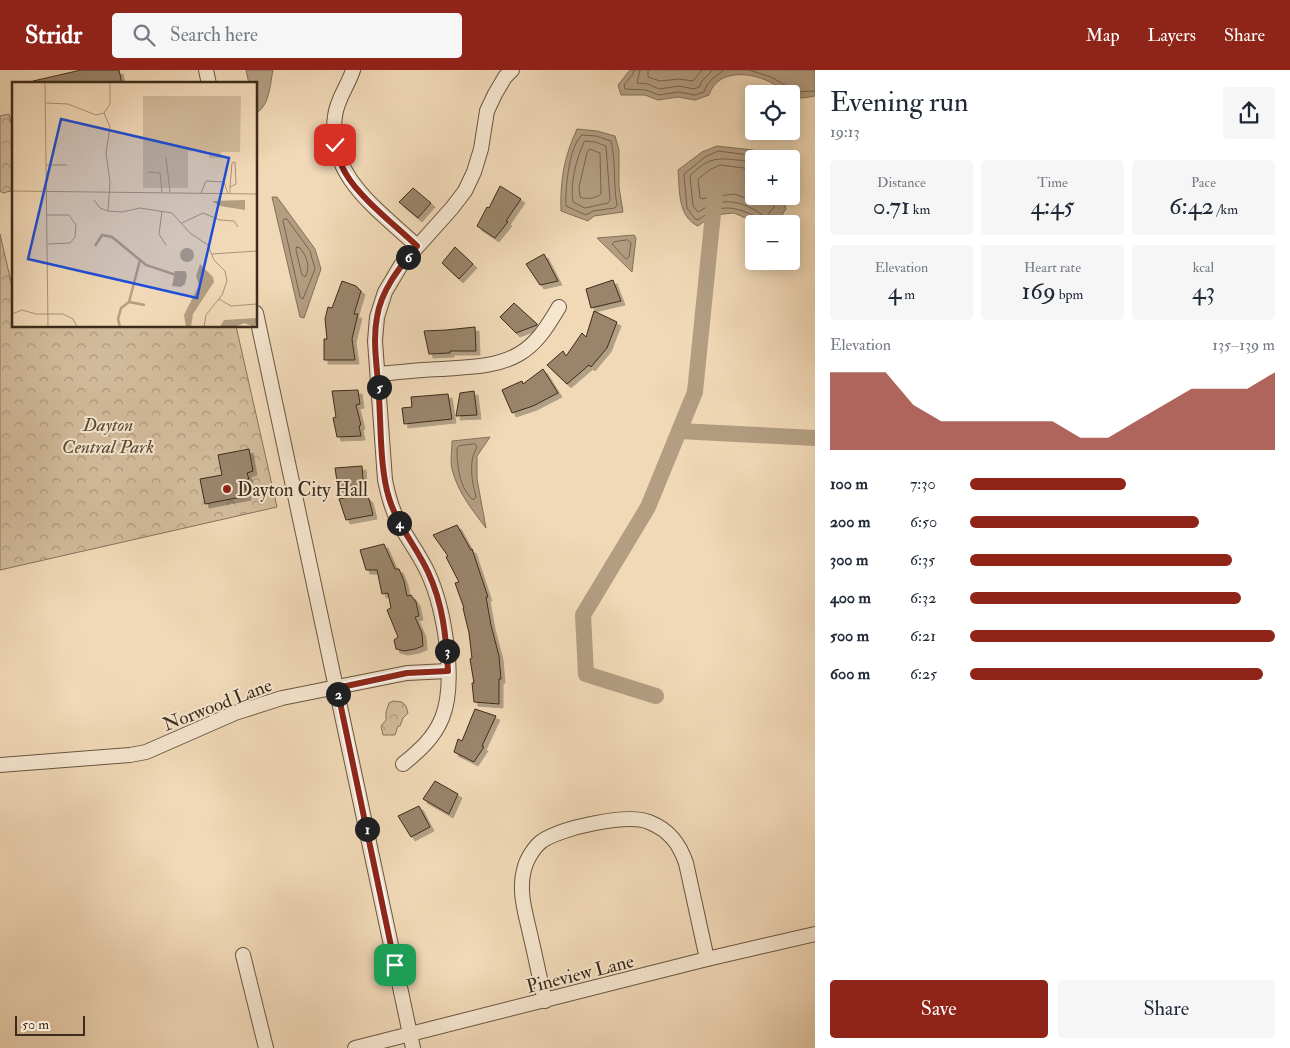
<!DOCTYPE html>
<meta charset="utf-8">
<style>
:root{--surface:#fff;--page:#f6f6f7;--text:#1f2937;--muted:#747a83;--accent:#8f2418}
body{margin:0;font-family:"IM FELL Double Pica",serif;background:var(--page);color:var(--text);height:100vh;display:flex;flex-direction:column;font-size:19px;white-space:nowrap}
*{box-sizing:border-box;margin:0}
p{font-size:16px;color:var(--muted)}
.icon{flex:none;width:28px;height:28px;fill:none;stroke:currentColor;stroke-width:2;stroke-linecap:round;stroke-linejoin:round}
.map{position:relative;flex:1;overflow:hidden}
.drawer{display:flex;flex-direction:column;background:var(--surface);width:475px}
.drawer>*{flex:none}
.fabs{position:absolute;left:745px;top:15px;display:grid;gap:10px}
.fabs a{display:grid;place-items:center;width:55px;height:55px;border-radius:5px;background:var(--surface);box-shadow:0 2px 12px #0003;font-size:25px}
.scale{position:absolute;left:15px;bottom:12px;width:70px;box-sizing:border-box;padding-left:5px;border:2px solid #3c2b1a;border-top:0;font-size:14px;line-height:18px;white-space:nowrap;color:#3c2b1a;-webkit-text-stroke:4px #f6e6d0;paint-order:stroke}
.pin{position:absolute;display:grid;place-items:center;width:42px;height:42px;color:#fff;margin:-21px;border-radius:10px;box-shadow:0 2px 8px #0006}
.km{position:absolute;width:25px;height:25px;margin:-12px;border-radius:50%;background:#222;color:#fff;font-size:14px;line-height:25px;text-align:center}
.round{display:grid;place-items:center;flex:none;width:52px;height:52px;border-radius:5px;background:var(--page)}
.overview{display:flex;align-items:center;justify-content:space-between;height:85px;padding:0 15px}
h1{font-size:28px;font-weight:600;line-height:38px}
.stats{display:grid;grid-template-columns:repeat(3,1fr);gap:8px;height:85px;padding:5px 15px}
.stats div{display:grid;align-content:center;border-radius:5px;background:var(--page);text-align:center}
.stats b{font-size:25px;font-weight:600}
.stats small{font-size:14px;font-weight:400}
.stats p{font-size:14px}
.chart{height:140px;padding:10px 15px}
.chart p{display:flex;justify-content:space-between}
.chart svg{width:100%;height:90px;margin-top:5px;fill:var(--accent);opacity:.7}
.cta{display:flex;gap:10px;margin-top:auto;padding:10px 15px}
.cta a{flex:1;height:58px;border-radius:5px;background:var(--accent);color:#fff;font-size:20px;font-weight:600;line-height:58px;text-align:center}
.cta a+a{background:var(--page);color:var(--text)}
ul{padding:0 15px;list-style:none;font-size:16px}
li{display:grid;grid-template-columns:80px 60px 1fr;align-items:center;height:38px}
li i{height:12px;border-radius:6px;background:var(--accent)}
header{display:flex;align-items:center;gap:30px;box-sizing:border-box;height:70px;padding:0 25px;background:var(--accent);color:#fff}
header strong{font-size:24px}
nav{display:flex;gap:28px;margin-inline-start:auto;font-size:18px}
.search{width:350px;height:45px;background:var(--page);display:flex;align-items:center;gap:12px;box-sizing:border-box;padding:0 18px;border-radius:5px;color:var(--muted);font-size:19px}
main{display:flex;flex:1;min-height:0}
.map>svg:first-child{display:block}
</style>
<header>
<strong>Stridr</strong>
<div class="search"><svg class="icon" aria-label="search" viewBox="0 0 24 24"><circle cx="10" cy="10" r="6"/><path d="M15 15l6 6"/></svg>Search here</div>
<nav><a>Map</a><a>Layers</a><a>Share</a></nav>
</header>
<main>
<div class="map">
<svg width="815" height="978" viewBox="0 0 815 978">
<defs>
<pattern id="forest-crowns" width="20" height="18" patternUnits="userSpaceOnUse" patternTransform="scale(1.25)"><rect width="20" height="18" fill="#d2bb9c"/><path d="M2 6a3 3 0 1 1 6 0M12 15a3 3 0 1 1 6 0" fill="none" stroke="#ac987e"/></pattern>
<filter id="shadow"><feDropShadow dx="4" dy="4" stdDeviation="0" flood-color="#0004"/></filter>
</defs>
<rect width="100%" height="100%" fill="#f1d9b7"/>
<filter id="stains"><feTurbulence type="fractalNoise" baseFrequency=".004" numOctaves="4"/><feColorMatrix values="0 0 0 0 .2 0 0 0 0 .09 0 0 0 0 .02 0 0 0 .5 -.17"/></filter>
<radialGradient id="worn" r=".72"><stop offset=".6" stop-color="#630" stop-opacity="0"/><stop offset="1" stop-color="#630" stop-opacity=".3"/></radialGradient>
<!-- forest -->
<g fill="url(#forest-crowns)" stroke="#87735b">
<path d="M9 44 14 64V120L3 123 0 121V46Z"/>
<path d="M0 164 14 225V256H236L277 437 0 500Z"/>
<path d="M393 631 402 632 406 636 408 643 403 648 400 656H398L395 665H383L381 656 386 650V642L389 633Z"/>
</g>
<!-- water -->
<g fill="#b39e82" stroke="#837058">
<path d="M246 0H273C270 14 270 33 258 42L256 39V14H249Z"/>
<path d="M630 0H815V26C809 27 801 29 796 27 787 25 778 16 770 12 748 1 717 0 709 25L695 30 678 27 658 30 645 25H621L618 15Z"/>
<path d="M577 59 597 61 615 66 619 80V117L623 142 594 146 588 151 561 141C560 110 564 87 577 59Z"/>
<path d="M717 76 753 80 762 89H754V126H783L786 139 777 152 757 153 734 143 713 145 698 156C677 146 680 120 678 100L702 82Z"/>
<path d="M272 127H277L315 179 321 199 304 248 300 247Z"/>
<path d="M634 165 636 168 632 202 597 168Z"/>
<path d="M490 367 477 386V409L486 458C473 441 457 421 452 399 450 391 452 380 452 371Z"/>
</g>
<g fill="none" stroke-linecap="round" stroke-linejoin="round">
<!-- shore -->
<g stroke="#78644e" stroke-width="1">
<path d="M634 0 633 4 624 15 625 19 646 20 659 25 678 22 695 25 704 22 707 15 713 8 724 0"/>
<path d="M640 0 637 13 648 14 659 19 679 16 694 19 699 17 702 11 713 0"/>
<path d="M648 0V7L660 11 679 9 693 11 702 0"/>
<path d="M749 0 771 7 797 22 815 21"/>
<path d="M582 65 596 66 611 71C616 91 613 114 617 135L615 138 593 141 586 145 566 136C565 120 569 75 582 65Z"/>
<path d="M586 71 595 72 606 76 610 130 608 133 585 138 573 132C570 113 576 90 584 72Z"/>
<path d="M590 79 600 83 601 124C597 128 585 130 580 127L579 117 587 83Z"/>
<path d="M755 89 750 85 718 81 705 87 684 104 687 138 695 149 698 150C721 133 733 136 757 147L759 154"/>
<path d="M754 96C748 91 744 90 736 90 714 87 706 90 690 106L693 136 698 142C725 125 742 131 766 147L774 137 772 126"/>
<path d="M754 106 744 98 720 95 711 99 698 109 700 128 702 129 710 127 735 124 762 135 765 133 764 126"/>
<path d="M284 149H287L310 181 315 199 303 229 300 227 283 151Z"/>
<path d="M628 170 631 173 629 187 626 189 612 174 614 172Z"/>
<path d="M297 177 300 178C307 186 311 198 305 207L302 205 296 180Z"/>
<path d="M475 374 477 377C468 392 472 411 476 427L473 430C459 417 457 396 457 378L459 376Z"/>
</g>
<!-- river -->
<g stroke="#b39e82" stroke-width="16">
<path d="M679 361 815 368"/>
<path d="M656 626 586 604 583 545 648 437 695 322 715 124"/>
</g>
</g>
<!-- building -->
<g fill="#9a856c" stroke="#3c2b1a" filter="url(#shadow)">
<path d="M81 0H119L122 14H34L33 11Z"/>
<path d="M500 116 521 129 506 151 508 152 495 168 477 156 487 137 489 138Z"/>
<path d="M413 118 431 133 418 148 399 132Z"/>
<path d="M455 177 473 194 459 209 442 193Z"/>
<path d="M544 184 558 211 540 215 526 194Z"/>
<path d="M613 210 621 231 591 238 586 219Z"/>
<path d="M342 211 356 216 361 221 354 244H358L352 269 355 290H324V269H327L325 249 328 237 332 238Z"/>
<path d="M514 233 537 254V255L516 263 500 247Z"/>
<path d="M594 241 617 252 607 278 591 297 589 295 567 314 547 295 563 281 566 286 582 263 586 267Z"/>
<path d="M475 257 476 281H450V283L429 284 424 261 446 260Z"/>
<path d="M543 299 558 323 533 336 512 343 502 320 522 311 523 314Z"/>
<path d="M358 320 360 334 356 335 361 355 359 356 361 366 337 367 333 348 336 347 332 321Z"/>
<path d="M474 321 477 345 456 346 460 323Z"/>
<path d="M448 324 452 349 404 354 402 338 412 337 411 327Z"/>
<path d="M249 379 253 401 247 403 249 409 244 410 247 426 205 434 200 409 222 405 218 385Z"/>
<path d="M362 396 364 424 369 429 373 445 346 450 339 429 353 426 338 418 335 398Z"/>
<path d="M457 455 471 480 472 479 488 527H486L491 555 499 586 501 609H499V634L474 632 472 613H474L470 589 472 588 469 563 463 538H464L455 513 459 512 446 487 448 486 433 465Z"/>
<path d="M384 474 395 499H399L404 511 407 526 411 525 416 532 419 546 415 547 422 563 423 576 415 579 404 581 396 579 394 570 398 567 387 540 391 538 388 523 382 524 377 500H366L360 480Z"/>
<path d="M475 639 496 646 482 676 484 677 474 692 454 682 458 669 462 671Z"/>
<path d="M435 711 458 724 449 744 423 729Z"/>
<path d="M419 736 430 757 411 767 398 746Z"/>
</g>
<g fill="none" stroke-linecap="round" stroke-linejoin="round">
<defs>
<g id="minor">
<path d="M206 0 209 14"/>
<path d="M353 0C348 16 337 29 335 46 326 106 379 140 417 176"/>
<path d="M256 243 413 978"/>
<path d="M378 304C399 302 419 300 440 299 466 297 495 298 519 284 538 273 548 255 559 237"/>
<path d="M403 694C419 681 434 668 442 648 457 611 444 538 428 503 420 485 408 470 399 453 392 440 388 425 385 410L375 271 377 247 385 222 401 195 452 138 465 121 474 102 481 79 487 41 495 24 505 7 512 0"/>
<path d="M0 695 130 685 146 682 162 675 235 643 282 628 407 603 448 601"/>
<path d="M243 885 266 978"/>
<path d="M545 931C540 910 536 889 531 868 526 845 518 822 524 800 526 790 534 777 542 771 561 758 627 743 649 752 669 760 679 773 686 793L707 889"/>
<path d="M355 978 707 889 815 864"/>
</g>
</defs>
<!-- minor casing -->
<use href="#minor" stroke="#695641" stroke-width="16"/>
<!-- minor -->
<use href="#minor" stroke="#f6e6d0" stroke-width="14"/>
</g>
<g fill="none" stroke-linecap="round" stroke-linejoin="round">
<defs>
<path id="route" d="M335 75C338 85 340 95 346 104 360 128 396 156 417 176 400 197 381 220 377 247 372 273 378 301 379 327 381 358 380 399 389 428 397 455 416 476 428 502 443 534 446 566 448 601L407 603 337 618 395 895"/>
</defs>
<!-- route casing -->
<use href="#route" stroke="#fff" stroke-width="10"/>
<!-- route -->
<use href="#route" stroke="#8f2418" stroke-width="6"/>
</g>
<!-- markers -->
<circle fill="#8f2418" stroke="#f6e6d0" stroke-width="2" cx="227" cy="419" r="5"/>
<g text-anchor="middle" stroke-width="4" stroke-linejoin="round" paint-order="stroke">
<!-- park labels -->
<g font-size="19" font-style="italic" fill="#5a4834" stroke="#f6e6d0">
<text x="108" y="361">Dayton<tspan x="108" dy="22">Central Park</tspan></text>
</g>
<!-- poi labels -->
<g font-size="19" fill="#3c2b1a" stroke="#f6e6d0" text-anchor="start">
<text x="237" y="426">Dayton City Hall</text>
</g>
<!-- street labels -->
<g font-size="19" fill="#3c2b1a" stroke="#f6e6d0">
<text transform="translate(217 634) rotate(-21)" y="7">Norwood Lane</text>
<text transform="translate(580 903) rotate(-14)" y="7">Pineview Lane</text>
</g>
</g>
<!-- overview -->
<g transform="translate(12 12)">
<rect width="245" height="245" fill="#f1d9b7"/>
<path d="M131 14H229L228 70H209V76H197V69H176V106H131Z" fill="#d2bb9c"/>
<path d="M174 43a25 25 0 1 1 50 0a25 25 0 1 1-50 0Z" fill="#d2bb9c"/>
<path d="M233 118V128L208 124 200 119ZM168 173a7 7 0 1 1 14 0a7 7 0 1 1-14 0ZM188 182 201 195 202 200 181 232 179 245H174L172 233 187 203 184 194ZM163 189H173L175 193 173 202 169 205 160 204ZM245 236 243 245 232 241 223 245H208L212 238Z" fill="#b39e82"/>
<path fill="none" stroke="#b39e82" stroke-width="2.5" d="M83 164 90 153 100 155 134 183 167 194M117 220 133 223M108 245 106 237 109 226 117 220 128 178"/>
<path fill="none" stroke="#a99378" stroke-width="1" d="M33 0 36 245M34 21 56 22 84 33 92 31M92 31 98 45 94 71 98 100 96 129M92 31 98 22V0M154 75 158 110M34 83H55M136 92 137 90 148 91 150 110M0 109 245 112M189 111 194 99 212 100 216 112M218 112V105L220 81 223 80 224 102 218 105M82 118 88 126 96 129 110 130 128 126 160 131 178 151 196 163 202 178 213 189 215 199 210 213 194 233 192 245M150 129 147 152 154 163M35 133H57L64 143 63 155 58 161 36 162M170 141 191 131 208 138 222 139 226 145M200 172 245 169M207 217 219 224 245 222M0 232 10 228 24 232H51L61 237 65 245"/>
<path fill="#1d4ed8" fill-opacity="0.15" stroke="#1d4ed8" stroke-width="2.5" d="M49 37 217 76 185 216 16 177Z"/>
<rect width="245" height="245" fill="none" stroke="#3c2b1a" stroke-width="2.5"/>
</g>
<rect width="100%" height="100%" filter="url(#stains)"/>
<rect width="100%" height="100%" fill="url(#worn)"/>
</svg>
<div class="fabs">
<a><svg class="icon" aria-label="locate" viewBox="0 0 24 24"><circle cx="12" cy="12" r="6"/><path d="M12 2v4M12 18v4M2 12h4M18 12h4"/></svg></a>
<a>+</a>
<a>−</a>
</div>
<div class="scale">50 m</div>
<div class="pin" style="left:395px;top:895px;background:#1e9e55"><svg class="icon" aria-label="arrive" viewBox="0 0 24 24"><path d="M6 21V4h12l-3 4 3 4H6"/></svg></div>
<div class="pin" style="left:335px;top:75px;background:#d93025"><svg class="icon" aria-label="check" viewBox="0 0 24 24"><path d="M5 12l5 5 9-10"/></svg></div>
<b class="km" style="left:367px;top:759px">1</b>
<b class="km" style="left:338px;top:624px">2</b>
<b class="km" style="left:447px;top:581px">3</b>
<b class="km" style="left:399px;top:453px">4</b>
<b class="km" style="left:379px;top:317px">5</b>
<b class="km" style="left:408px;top:187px">6</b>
</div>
<section class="drawer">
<div class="overview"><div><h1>Evening run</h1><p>19:13</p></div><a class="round"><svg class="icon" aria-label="share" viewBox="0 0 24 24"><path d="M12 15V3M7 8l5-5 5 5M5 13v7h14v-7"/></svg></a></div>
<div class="stats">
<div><p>Distance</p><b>0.71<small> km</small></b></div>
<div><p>Time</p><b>4:45</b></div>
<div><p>Pace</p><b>6:42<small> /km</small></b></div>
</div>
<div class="stats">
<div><p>Elevation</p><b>4<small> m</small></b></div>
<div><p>Heart rate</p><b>169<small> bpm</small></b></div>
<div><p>kcal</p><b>43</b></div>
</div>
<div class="chart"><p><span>Elevation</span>135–139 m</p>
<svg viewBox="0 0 160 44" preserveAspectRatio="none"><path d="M0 44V6L10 6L20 6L30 22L40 30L50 30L60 30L70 30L80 30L90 38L100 38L110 30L120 22L130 14L140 14L150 14L160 6V44z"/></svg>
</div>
<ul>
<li><b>100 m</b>7:30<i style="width:51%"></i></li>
<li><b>200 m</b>6:50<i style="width:75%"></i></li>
<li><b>300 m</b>6:35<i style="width:86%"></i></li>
<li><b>400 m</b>6:32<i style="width:89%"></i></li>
<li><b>500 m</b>6:21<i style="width:100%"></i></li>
<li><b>600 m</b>6:25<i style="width:96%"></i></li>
</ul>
<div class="cta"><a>Save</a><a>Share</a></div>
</section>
</main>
